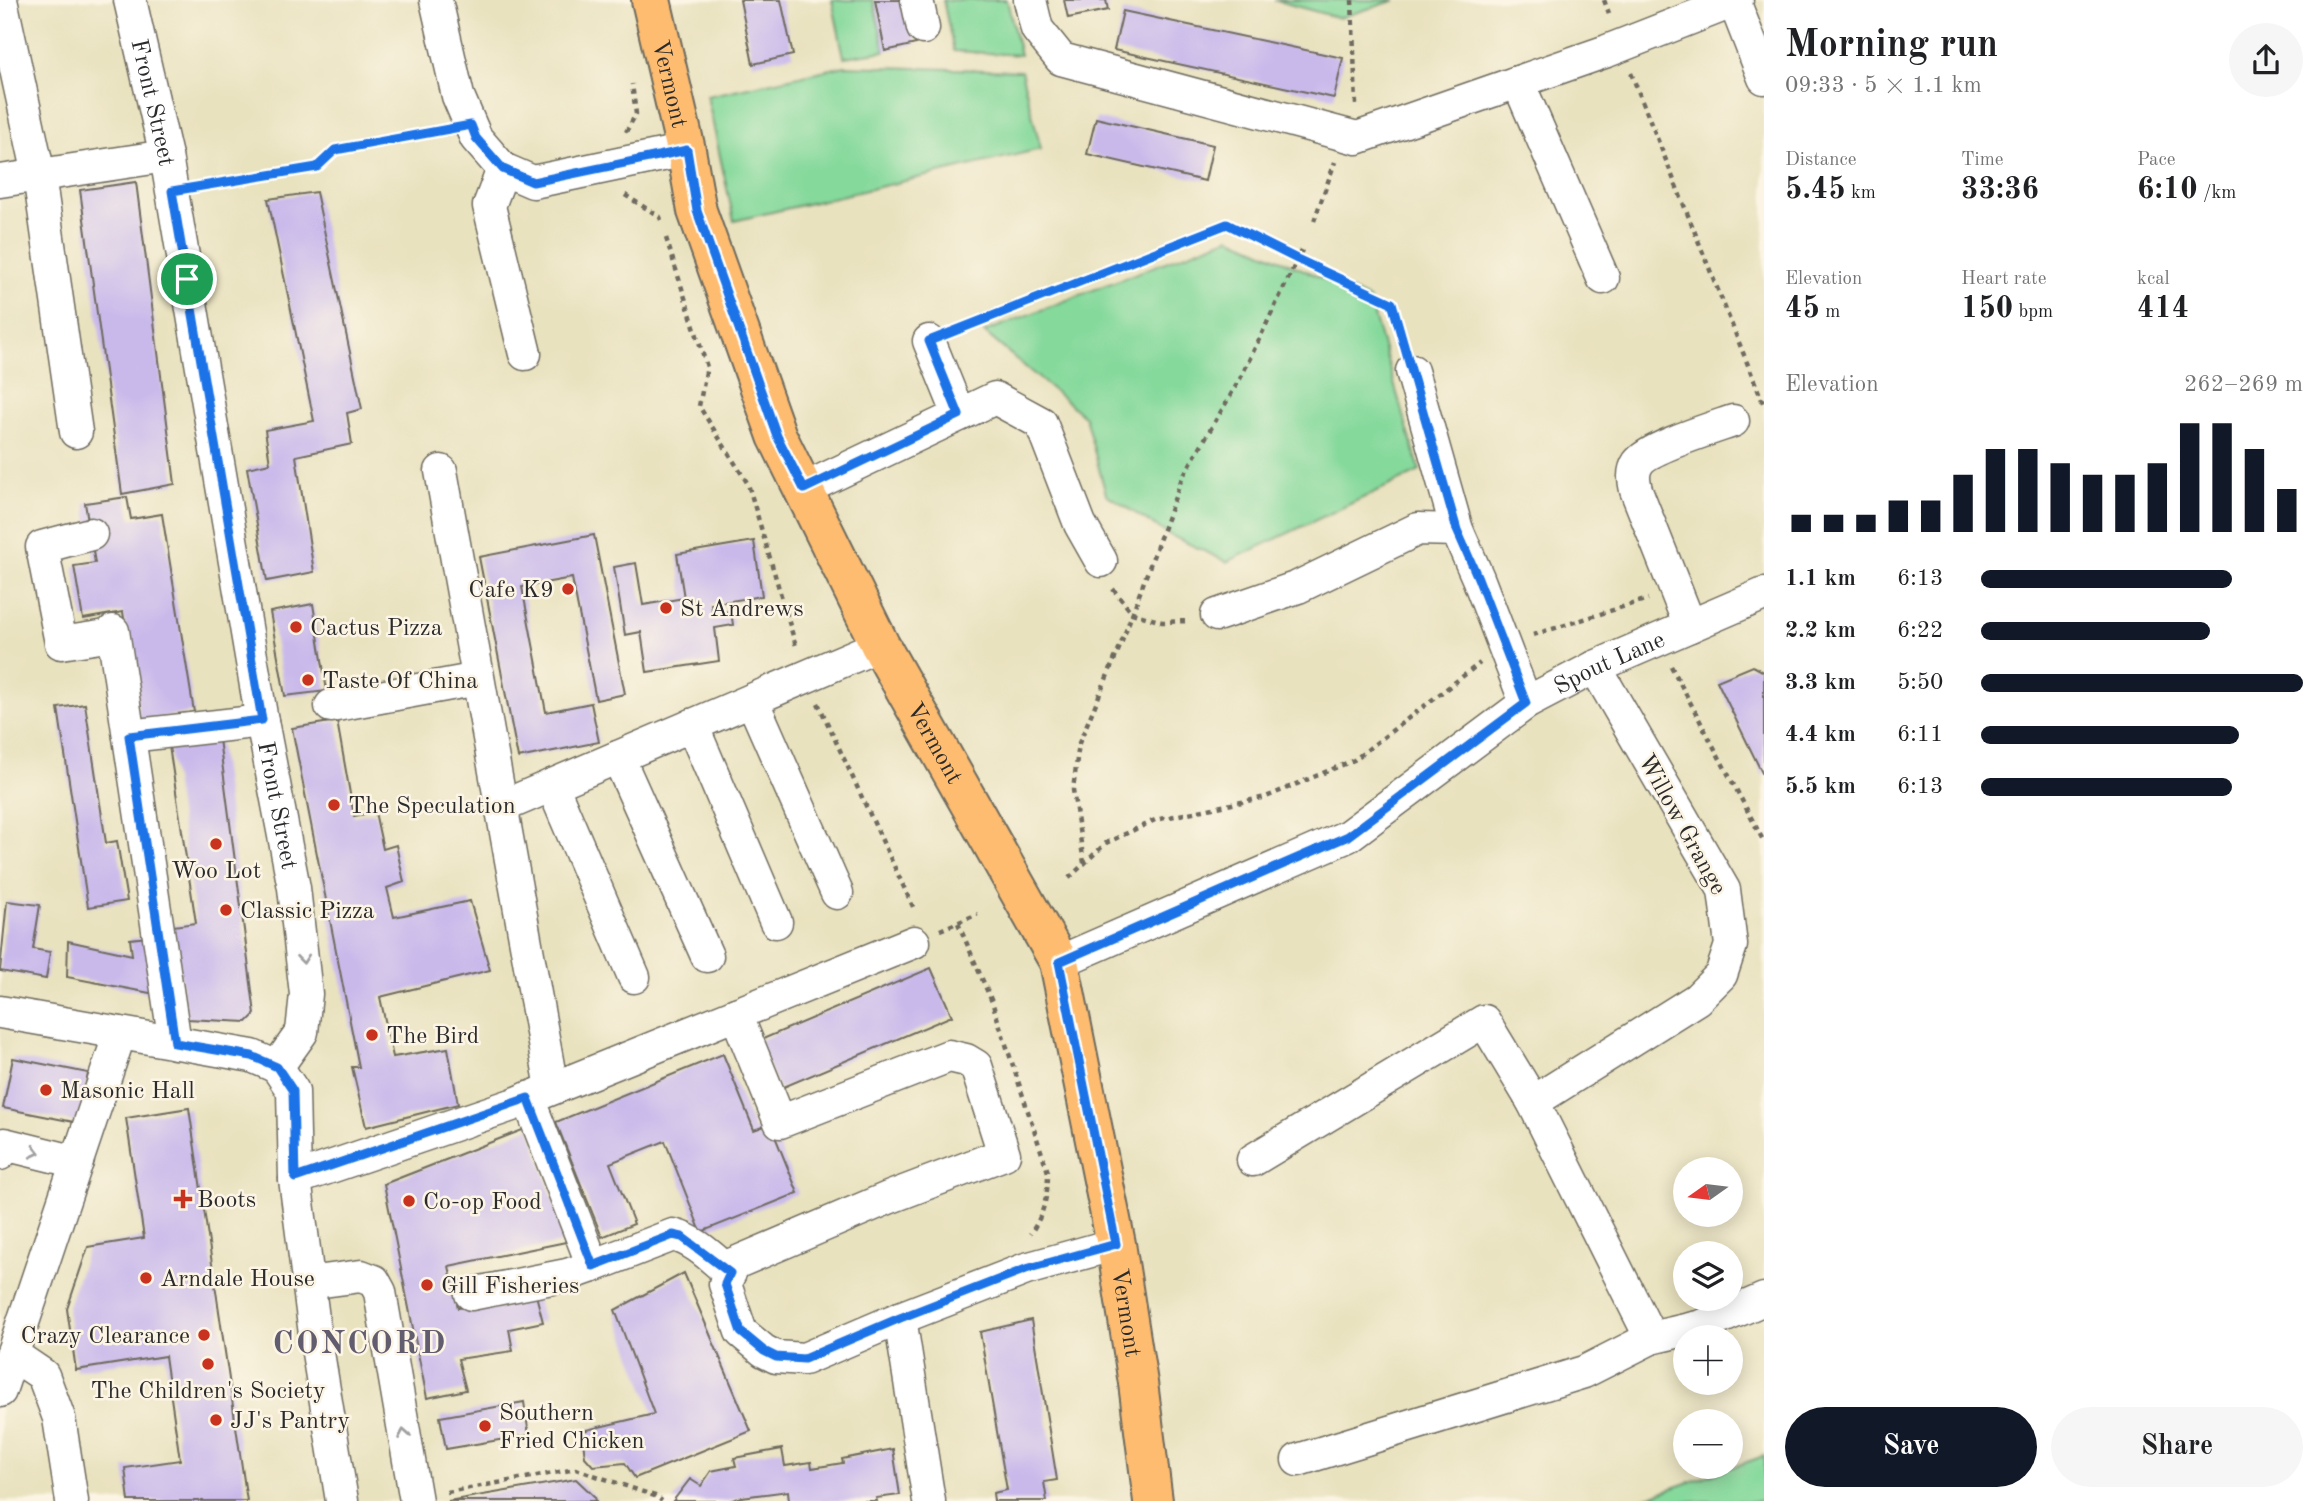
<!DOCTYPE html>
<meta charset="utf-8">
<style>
:root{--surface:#fff;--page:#f6f6f6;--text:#202124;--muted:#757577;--accent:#111827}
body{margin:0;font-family:"Old Standard TT",serif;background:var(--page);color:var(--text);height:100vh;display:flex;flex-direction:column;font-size:26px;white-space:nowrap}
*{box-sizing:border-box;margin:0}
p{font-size:23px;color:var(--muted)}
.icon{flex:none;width:38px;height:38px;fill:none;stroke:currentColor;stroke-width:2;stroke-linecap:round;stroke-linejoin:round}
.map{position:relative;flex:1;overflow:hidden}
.side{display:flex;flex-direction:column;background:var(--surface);width:560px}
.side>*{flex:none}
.needle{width:46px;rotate:256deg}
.fabs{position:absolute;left:1673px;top:1157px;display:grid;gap:14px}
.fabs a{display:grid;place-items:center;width:70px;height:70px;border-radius:50%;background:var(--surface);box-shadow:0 4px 18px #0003;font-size:35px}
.pin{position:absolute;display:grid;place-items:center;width:60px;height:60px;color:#fff;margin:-30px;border:4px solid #fff;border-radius:50%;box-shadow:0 2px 7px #0007}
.round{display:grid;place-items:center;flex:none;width:74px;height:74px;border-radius:37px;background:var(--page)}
.headline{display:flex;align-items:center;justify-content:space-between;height:119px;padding:0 21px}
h1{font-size:38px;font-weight:600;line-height:52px}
.metrics{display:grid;grid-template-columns:repeat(3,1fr);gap:10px;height:119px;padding:7px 21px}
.metrics div{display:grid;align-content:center}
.metrics b{font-size:30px;font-weight:600}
.metrics small{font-size:19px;font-weight:400}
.metrics p{font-size:19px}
.chart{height:196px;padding:14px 21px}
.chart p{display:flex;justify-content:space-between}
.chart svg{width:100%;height:126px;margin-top:7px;stroke:var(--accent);stroke-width:6}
.button{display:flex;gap:14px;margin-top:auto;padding:14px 21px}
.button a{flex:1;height:80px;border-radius:42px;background:var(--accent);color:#fff;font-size:28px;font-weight:600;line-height:80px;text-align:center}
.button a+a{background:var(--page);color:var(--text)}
ul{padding:0 21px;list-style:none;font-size:23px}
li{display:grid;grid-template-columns:112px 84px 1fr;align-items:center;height:52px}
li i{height:18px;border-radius:9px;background:var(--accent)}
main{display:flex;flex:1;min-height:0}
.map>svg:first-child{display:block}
</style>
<main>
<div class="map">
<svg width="1764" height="1501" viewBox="0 0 1764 1501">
<rect width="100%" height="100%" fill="#fcf5e5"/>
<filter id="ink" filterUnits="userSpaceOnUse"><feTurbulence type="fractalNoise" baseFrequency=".0143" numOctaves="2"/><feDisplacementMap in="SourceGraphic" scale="14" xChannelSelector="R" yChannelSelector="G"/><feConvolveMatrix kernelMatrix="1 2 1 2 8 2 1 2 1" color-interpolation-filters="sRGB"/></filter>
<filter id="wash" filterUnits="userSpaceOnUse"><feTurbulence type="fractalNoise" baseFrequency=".00686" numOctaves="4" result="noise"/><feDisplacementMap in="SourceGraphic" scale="28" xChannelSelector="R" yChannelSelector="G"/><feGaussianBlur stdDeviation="1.57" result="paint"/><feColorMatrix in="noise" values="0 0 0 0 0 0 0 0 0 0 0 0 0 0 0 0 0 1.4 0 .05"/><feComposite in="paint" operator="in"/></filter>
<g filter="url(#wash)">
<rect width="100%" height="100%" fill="#e9e2bf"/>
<!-- green -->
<g fill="#85d99b" stroke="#588263" stroke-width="2">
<path d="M832 0H873L885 51 844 57Z"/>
<path d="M943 0H1007L1020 55 954 51Z"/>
<path d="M1274 0H1396L1339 18Z"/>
<path d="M845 66 1021 71 1041 149 734 221 707 96Z"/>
<path d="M1230 237 1369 299 1420 471 1227 562 1168 534 1106 494 1085 417 984 332Z"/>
<path d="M1764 1456V1501H1636Z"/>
</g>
<g id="blocks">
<!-- building -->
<g fill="#c9b9eb">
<path d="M740 0H781L793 55 753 64Z"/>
<path d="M875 0H907L916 44 885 51Z"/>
<path d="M1064 0H1106L1108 10 1068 18Z"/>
<path d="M1123 11 1343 58 1334 98 1114 50Z"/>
<path d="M1096 118 1213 145 1205 181 1087 154Z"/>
<path d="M136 182 175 484 122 494 80 190Z"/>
<path d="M316 192 362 409 347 413 352 444 296 456 314 572 267 581 247 468 270 463 265 430 314 421 268 199Z"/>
<path d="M127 497 131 519 162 514 194 712 140 721 123 612 83 619 74 566 95 563 85 503Z"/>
<path d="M594 535 625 694 596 700 572 578 522 587 546 712 591 703 599 742 518 758 479 557Z"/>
<path d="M754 541 762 596 711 604 713 614 731 611 733 625 715 628 719 661 647 672 641 632 625 635 614 567 636 563 643 605 684 598 677 554Z"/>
<path d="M313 604 327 691 285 696 270 612Z"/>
<path d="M1753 666 1764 672V777L1717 681Z"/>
<path d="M85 704 106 843 117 841 127 901 88 907 58 708Z"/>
<path d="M337 721 354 816 375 812 383 849 396 845 404 882 387 888 394 917 470 901 490 970 380 997 393 1057 448 1048 458 1104 366 1127 352 1067H359L292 728Z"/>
<path d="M219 739 255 1014 247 1022 187 1019 173 926 196 923 169 746Z"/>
<path d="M7 901 40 905 33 949 50 952 46 979 0 971Z"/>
<path d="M148 937 155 994 67 977 68 941 132 955 130 939Z"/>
<path d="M931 968 952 1016 779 1089 758 1041Z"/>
<path d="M723 1054 754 1130 770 1124 798 1193 701 1232 665 1141 610 1163 634 1224 602 1237 556 1122Z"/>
<path d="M13 1058 88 1073 79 1123 3 1108Z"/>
<path d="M189 1108 247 1501H129L125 1468 180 1460 165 1356 76 1370 67 1309 88 1247 144 1238 126 1118Z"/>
<path d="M530 1127 566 1242 449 1266 458 1308 536 1295 543 1322 509 1329 513 1351 458 1359 466 1390 427 1398 384 1184Z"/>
<path d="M684 1273 751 1431 635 1478 625 1463 593 1466 585 1457 582 1431 654 1414 615 1310Z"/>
<path d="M1031 1320 1057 1480 1044 1482 1047 1501H994L993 1493 1007 1490 980 1332Z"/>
<path d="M524 1402 529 1435 446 1449 440 1417Z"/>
<path d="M782 1449 785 1466 811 1462 812 1468 843 1463 842 1459 893 1449 900 1495 876 1498 877 1501H789L788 1491 742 1497 729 1501H673L690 1479 701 1486 711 1471 736 1466 734 1458Z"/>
<path d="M576 1479 595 1497 596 1501H448Z"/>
</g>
</g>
</g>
<g filter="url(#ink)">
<use href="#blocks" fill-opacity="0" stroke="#6e6b5f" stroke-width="2"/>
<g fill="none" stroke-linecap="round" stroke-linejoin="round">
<defs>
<g id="minor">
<path d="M1 0 39 175 76 432"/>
<path id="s1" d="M130 0 166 156 262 721 294 888 306 994 302 1032 277 1067"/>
<path d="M436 0 458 96 476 138 503 169 533 182 686 150"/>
<path d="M917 0 923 28"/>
<path d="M1030 0 1037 29 1061 59 1357 138 1607 51 1737 0"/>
<path d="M1734 1 1764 78"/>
<path d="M1518 82 1603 278"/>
<path d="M503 169 489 206 525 354"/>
<path d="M0 181 166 156"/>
<path d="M929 341 959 415"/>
<path d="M1412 371 1457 530"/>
<path d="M441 471 552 1088"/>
<path d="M804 489 995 398 1041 423 1080 524 1101 561"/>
<path d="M91 534 42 547 61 643 113 635"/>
<path d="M1217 615 1298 587 1418 529 1457 530 1478 578 1526 703"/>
<path d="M1690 626 1636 490C1634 481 1632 472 1638 463 1648 448 1713 428 1733 421"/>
<path d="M113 631 175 1043"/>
<path d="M752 700 837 893"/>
<path d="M331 706 478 679"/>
<path d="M692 725 776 922"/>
<path d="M129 736 262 721"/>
<path d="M618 757 707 956"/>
<path d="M552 785 634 977"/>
<path d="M501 807 880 645"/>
<path id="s2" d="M1059 962 1348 836 1526 703 1595 667 1764 594"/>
<path d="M0 1012 252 1056 277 1067"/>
<path d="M736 1014 780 1122 949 1056 966 1060 976 1066 1004 1154 888 1198 733 1264 725 1284 741 1332 764 1351 776 1357 804 1359 900 1318 1026 1269 1116 1244"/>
<path d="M277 1067 293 1091 295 1179 315 1334 342 1501"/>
<path d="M528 1098 593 1266 673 1235C695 1240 713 1259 730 1273"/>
<path d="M1533 1102 1697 999 1721 975 1731 945 1724 890 1595 667"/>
<path d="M0 1154 4 1144 77 1162"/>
<path d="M1253 1160 1484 1021 1533 1102 1651 1338"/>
<path d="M295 1179 512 1105 914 942"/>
<path d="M308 1283 361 1276 374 1281 380 1292 416 1501"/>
<path d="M471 1294 567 1275 593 1266"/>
<path d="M900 1318 929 1501"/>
<path d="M12 1354 43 1375 59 1418 72 1501"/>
<path d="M0 1391 120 1033"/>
<path d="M1298 1460 1584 1372 1651 1338 1702 1326 1764 1299"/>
</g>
<g id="major">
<path id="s3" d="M651 0 686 150 697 211 777 436 880 645 1059 962 1116 1244 1138 1383 1153 1501"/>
</g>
</defs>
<!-- minor casing -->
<use href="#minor" stroke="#6e6b5f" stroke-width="35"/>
<!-- major casing -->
<use href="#major" stroke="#6e6b5f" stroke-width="42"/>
<!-- path -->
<g stroke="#6e6b5f" stroke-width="4.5" stroke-dasharray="5 5" stroke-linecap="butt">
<path d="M1352 0 1356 105"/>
<path d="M1604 0 1610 16"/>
<path d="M1631 73 1764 405"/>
<path d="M626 132 636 114 632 84"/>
<path d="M202 186 317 167 335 150 439 131"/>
<path d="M625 195 660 217 661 220"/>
<path d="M1314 221 1335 162"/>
<path d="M666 238 707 367 699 406 748 484 796 646"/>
<path d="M956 330 1227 224 1297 259 1392 303 1404 343"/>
<path d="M1113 589 1132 613 1162 622 1189 621"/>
<path d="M1533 635 1648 599"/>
<path d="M1671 666 1764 842"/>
<path d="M818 703 915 911"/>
<path d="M1084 863 1073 790 1079 743 1121 644 1182 478 1240 379 1302 250"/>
<path d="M1069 878 1106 843 1155 820 1266 797 1354 760 1480 663"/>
<path d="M958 923 992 1002 1048 1172C1048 1195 1044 1215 1030 1234"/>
<path d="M940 930 978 914"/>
<path d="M447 1492 576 1469 655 1496 662 1501"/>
</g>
<!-- minor -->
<use href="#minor" stroke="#fff" stroke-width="32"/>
<!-- major -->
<use href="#major" stroke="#fdbc70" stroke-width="38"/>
</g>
<!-- one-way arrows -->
<defs><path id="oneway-chevron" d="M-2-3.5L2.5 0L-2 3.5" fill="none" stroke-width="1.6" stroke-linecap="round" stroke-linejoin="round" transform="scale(1.75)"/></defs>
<g stroke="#a0a0a0">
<use href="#oneway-chevron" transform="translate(303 959) rotate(84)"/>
<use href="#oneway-chevron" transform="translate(35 1152) rotate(13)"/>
<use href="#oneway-chevron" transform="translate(404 1434) rotate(-100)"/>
</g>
</g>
<g fill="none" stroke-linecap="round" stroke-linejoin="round" filter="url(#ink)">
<defs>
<path id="route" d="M471 125 476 138 503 169 533 182 687 150 697 211 777 436 804 489 959 415 929 341 1227 224 1297 259 1392 303 1457 530 1478 578 1526 703 1348 836 1059 962 1116 1244 1026 1269 900 1318 804 1359 776 1357 764 1351 741 1332 725 1284 730 1273 682 1237 673 1235 593 1266 528 1098 295 1178 293 1091 277 1067 252 1056 175 1043 129 736 262 720 172 191 317 167 335 150Z"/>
</defs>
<!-- route casing -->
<use href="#route" stroke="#fff" stroke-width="14"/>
<!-- route -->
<use href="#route" stroke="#1a73e8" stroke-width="9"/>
</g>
<!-- markers -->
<g fill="#c8321e" stroke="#fcf5e5" stroke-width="2.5">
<circle cx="568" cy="589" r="7"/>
<circle cx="666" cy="608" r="7"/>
<circle cx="296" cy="627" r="7"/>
<circle cx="308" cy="680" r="7"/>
<circle cx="334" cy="805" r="7"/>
<circle cx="216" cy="844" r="7"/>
<circle cx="226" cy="910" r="7"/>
<circle cx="372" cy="1035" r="7"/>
<circle cx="46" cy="1090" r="7"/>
<path d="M179.5 1188.5h7v7h7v7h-7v7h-7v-7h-7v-7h7z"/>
<circle cx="409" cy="1201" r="7"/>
<circle cx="146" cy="1278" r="7"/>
<circle cx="427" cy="1285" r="7"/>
<circle cx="204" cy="1335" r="7"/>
<circle cx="208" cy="1364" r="7"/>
<circle cx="216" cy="1420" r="7"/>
<circle cx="485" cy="1426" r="7"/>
</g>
<g text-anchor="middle" stroke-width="5" stroke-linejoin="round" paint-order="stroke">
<!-- street labels -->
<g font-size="24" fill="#2b2b2b" stroke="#fcf5e5">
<text dy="8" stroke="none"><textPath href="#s3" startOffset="86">Vermont</textPath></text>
<text dy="8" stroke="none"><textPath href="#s1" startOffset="105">Front Street</textPath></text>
<text dy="8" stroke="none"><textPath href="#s2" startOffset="630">Spout Lane</textPath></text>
<text dy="8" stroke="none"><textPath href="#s3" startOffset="800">Vermont</textPath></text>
<text dy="8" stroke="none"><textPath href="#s1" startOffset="819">Front Street</textPath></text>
<text transform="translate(1683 824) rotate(61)" y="8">Willow Grange</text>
<text dy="8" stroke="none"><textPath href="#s3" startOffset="1409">Vermont</textPath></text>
</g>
<!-- poi labels -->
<g font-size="24" fill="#2b2b2b" stroke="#fcf5e5" text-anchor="start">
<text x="554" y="597" text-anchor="end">Cafe K9</text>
<text x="680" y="616">St Andrews</text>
<text x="310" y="635">Cactus Pizza</text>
<text x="322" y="688">Taste Of China</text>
<text x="348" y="813">The Speculation</text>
<text x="216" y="878" text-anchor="middle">Woo Lot</text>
<text x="240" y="918">Classic Pizza</text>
<text x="386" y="1043">The Bird</text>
<text x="60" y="1098">Masonic Hall</text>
<text x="197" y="1207">Boots</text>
<text x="423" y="1209">Co-op Food</text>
<text x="160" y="1286">Arndale House</text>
<text x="441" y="1293">Gill Fisheries</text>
<text x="190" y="1343" text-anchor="end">Crazy Clearance</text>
<text x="208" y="1398" text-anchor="middle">The Children's Society</text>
<text x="499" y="1420">Southern<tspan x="499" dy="28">Fried Chicken</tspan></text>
<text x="230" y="1428">JJ's Pantry</text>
</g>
<!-- district labels -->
<g font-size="32" font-weight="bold" letter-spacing="2" fill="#625d6e" stroke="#fcf5e5">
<text x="360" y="1353">CONCORD</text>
</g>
</g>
</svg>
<div class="fabs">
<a><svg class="needle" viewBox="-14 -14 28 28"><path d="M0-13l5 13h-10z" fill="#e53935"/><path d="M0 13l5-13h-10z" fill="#757577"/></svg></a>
<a><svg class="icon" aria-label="layers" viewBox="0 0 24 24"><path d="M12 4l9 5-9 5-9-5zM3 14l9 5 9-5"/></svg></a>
<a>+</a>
<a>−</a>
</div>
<div class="pin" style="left:187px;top:279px;background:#1e9e55"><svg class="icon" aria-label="arrive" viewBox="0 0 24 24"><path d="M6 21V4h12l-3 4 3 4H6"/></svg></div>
</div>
<section class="side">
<div class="headline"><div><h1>Morning run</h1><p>09:33 · 5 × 1.1 km</p></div><a class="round"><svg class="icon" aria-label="share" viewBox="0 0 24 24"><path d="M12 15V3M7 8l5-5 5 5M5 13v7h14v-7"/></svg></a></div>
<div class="metrics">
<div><p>Distance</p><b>5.45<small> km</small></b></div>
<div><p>Time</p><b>33:36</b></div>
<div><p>Pace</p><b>6:10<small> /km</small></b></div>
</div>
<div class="metrics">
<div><p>Elevation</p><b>45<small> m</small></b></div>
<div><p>Heart rate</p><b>150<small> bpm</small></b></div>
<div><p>kcal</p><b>414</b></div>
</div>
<div class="chart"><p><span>Elevation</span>262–269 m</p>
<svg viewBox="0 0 160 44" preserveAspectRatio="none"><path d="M5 44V38M15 44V38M25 44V38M35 44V33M45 44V33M55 44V24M65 44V15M75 44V15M85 44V20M95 44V24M105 44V24M115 44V20M125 44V6M135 44V6M145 44V15M155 44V29"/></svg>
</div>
<ul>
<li><b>1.1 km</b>6:13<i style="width:78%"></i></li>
<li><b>2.2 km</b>6:22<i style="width:71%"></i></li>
<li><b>3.3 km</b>5:50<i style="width:100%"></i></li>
<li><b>4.4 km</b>6:11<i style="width:80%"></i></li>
<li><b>5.5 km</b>6:13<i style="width:78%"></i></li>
</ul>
<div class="button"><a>Save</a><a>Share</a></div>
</section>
</main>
